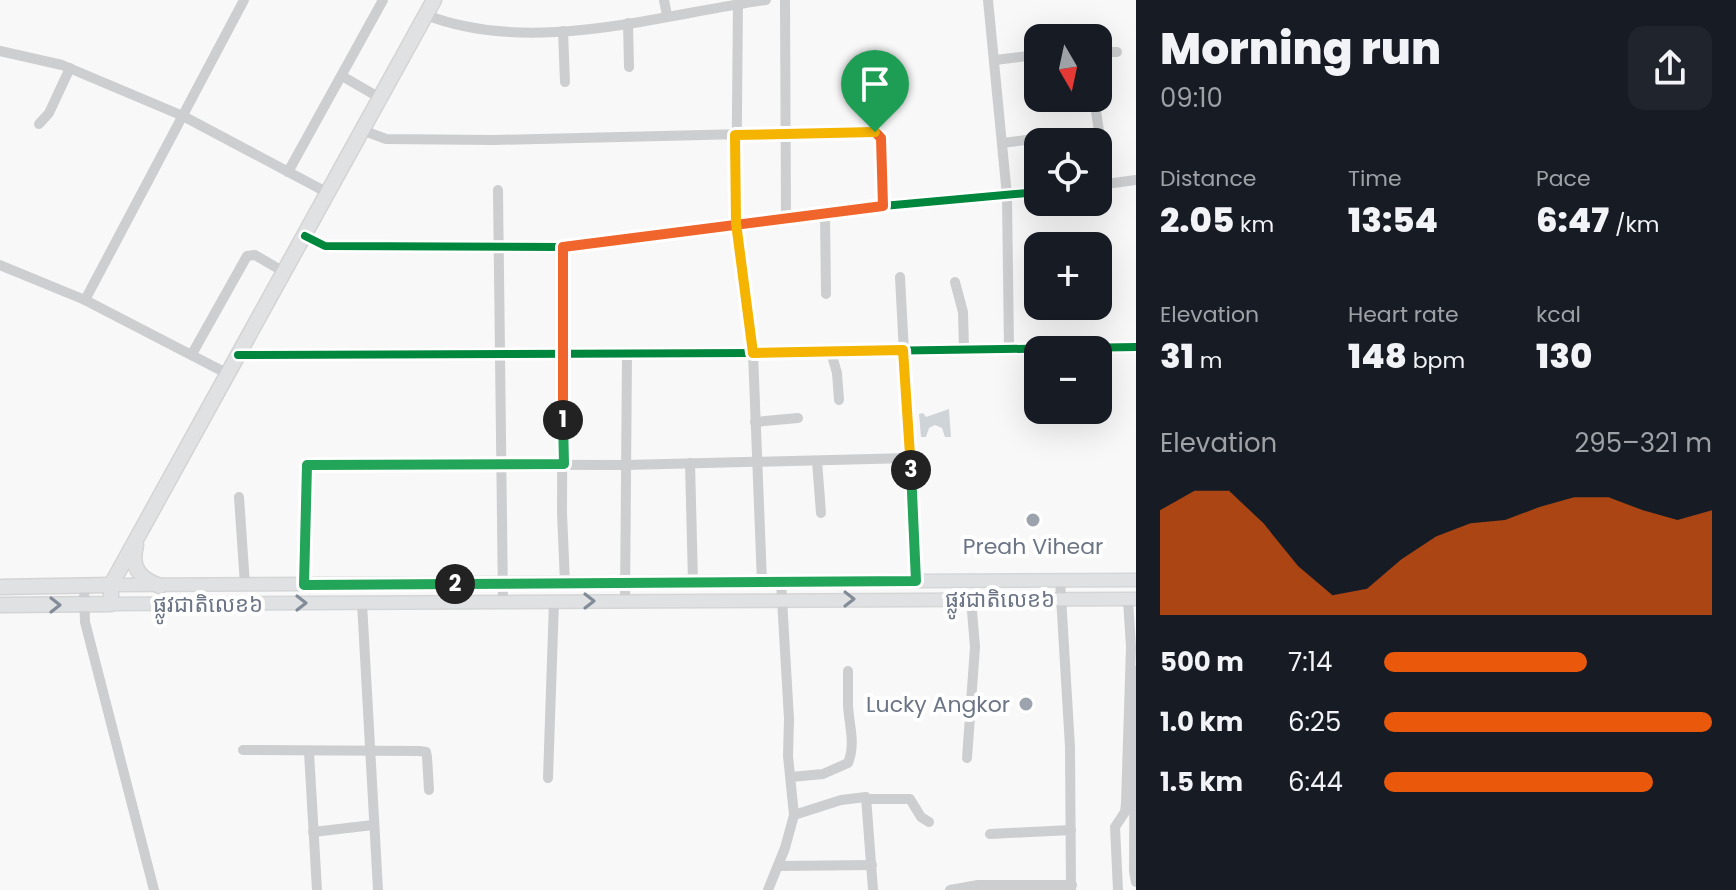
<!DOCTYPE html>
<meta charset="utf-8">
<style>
:root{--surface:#171b24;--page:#20242c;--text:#f1f3f6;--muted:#9ea1a6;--accent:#ea580c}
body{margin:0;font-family:Poppins,"Noto Sans Khmer",sans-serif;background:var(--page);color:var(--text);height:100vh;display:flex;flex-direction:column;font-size:30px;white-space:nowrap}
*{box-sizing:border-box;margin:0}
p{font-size:26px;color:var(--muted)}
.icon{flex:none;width:44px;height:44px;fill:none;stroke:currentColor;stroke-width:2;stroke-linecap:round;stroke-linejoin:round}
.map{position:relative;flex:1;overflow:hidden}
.sheet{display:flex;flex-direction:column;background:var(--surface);width:600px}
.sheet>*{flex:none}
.needle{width:52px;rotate:171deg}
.fabs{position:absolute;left:1024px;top:24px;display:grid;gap:16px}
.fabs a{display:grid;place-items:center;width:88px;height:88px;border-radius:16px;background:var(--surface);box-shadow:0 8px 32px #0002;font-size:40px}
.pin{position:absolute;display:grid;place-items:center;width:68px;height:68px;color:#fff;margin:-82px -34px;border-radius:50% 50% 50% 0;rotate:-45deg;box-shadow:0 0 8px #0007}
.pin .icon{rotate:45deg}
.km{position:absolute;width:40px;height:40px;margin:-20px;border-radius:50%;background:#222;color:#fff;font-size:22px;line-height:40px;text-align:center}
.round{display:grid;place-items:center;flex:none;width:84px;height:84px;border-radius:16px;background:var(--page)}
.overview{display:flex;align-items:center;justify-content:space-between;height:136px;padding:0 24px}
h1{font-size:44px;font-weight:800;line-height:60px}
.metrics{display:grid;grid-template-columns:repeat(3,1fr);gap:12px;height:136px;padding:8px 24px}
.metrics div{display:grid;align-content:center}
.metrics b{font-size:34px;font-weight:800}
.metrics small{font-size:22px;font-weight:400}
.metrics p{font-size:22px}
.chart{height:224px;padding:16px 24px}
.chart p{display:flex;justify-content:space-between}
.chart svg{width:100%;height:144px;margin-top:8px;fill:var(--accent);opacity:.7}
ul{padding:0 24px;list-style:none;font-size:26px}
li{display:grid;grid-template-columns:128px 96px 1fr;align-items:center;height:60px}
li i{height:20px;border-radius:10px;background:var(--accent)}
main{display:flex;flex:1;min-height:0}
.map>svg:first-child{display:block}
</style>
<main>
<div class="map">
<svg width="1136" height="890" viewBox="0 0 1136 890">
<rect width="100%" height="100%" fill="#f8f8f8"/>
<!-- water -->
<path fill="#cfd4d8" d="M949 409 951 437H945L942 428 935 425 929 428 926 437H921L919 414 923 413 926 417Z"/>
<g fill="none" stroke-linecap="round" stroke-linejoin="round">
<defs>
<g id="major">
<path d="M111 585 1136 580"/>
<path d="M111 604 1136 599"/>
</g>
<g id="highway">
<path d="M136 545C130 568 140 579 160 586"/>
<path d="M0 587 111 585"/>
<path d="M0 605 111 604V585L434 0"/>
</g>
</defs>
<!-- major casing -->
<use href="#major" stroke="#d5d6d7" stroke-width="15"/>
<!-- highway casing -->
<use href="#highway" stroke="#d4d4d5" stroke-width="17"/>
<!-- minor -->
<g stroke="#cdcecf" stroke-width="10">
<path d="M664 0 667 15"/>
<path d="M738 0 736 223 753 353 762 582"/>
<path d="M785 0 786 218"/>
<path d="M988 0 1007 196 1009 349"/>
<path d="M426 15C533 56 657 15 766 0"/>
<path d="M628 23 629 67"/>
<path d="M563 31 565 82"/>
<path d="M0 51 62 65 183 116 328 193"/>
<path d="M1098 52H1117"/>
<path d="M995 60 1038 55"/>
<path d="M342 76 380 98"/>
<path d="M1094 98 1107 184"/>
<path d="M39 124 49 113 70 68"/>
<path d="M362 130 386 139 494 140 867 131 880 134 881 138 883 206"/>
<path d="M1002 143 1049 137"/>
<path d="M288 172 383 0"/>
<path d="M1098 185 1136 180"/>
<path d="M498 190 503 602"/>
<path d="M825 214 826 294"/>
<path d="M305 236 325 246 563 247 883 206 1038 192"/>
<path d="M563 247 562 513 565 583"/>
<path d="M0 265 85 300 228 374"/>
<path d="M900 277 916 581"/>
<path d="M955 282 963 312 964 349"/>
<path d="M85 300 244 0"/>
<path d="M831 352 837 373 839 400"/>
<path d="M192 354 247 256 255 255 284 272"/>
<path d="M238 355 753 353 1136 347"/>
<path d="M755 422 798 418"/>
<path d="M817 461 821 513"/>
<path d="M690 463 693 582"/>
<path d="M239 497 245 585"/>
<path d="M1060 580 1070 747 1071 890"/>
<path d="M304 585 305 471 307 465 311 464 626 465 910 458"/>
<path d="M84 586 85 622 154 890"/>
<path d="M625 601 627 354"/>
<path d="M362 603 378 890"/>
<path d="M1135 671 1134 871 1136 882"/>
<path d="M243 750 420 751 426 752 427 757 429 790"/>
<path d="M309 752 317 890"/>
<path d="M967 758 975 647 971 599"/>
<path d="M791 777 823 774 848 763C856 743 849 726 848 705 848 693 848 682 848 671"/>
<path d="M548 778 554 601"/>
<path d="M867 799H910L921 817 929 822"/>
<path d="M794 815 841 800 866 797 873 890"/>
<path d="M313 832 373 825"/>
<path d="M990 834 1071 830"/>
<path d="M779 866 872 865"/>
<path d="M768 890 785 848 794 815 788 756 789 719 781 582"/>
<path d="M950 890 978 885H1072"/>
<path d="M1118 890 1115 827 1125 812 1126 803 1131 647 1128 600"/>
</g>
<!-- major -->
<use href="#major" stroke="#e0e1e2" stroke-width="12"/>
<!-- highway -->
<use href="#highway" stroke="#e0e1e2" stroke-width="14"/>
<defs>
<g id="cycleway">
<path d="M305 236 325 246 563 247 883 206 1038 192"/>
<path d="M238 355 753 353 1136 347"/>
</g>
</defs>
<!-- cycleway casing -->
<use href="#cycleway" stroke="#fff" stroke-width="13"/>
<!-- cycleway -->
<use href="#cycleway" stroke="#00873e" stroke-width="8"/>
</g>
<!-- one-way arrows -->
<defs><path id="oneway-chevron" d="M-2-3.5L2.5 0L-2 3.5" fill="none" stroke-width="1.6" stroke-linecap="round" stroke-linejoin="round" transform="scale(2)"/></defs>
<g stroke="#828b98">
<use href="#oneway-chevron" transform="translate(849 599)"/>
<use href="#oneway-chevron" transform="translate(589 601)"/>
<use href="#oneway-chevron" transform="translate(301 603)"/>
<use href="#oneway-chevron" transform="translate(55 605)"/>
</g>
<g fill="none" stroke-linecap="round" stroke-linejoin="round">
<defs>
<path id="split-1" d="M563 420V247L883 206 881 138 875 132"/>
<path id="split-2" d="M455 584 304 585 307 465 564 464 563 420"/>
<path id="split-3" d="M455 584 916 581 911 470"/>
<path id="split-4" d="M875 132 735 135 736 223 753 353 903 350 911 470"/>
</defs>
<!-- split-1 casing -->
<use href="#split-1" stroke="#fff" stroke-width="16"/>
<!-- split-2 casing -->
<use href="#split-2" stroke="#fff" stroke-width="16"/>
<!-- split-3 casing -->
<use href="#split-3" stroke="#fff" stroke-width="16"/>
<!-- split-4 casing -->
<use href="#split-4" stroke="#fff" stroke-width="16"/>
<!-- split-1 -->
<use href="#split-1" stroke="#f0652b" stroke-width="10"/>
<!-- split-2 -->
<use href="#split-2" stroke="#22a559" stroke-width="10"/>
<!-- split-3 -->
<use href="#split-3" stroke="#22a559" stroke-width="10"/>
<!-- split-4 -->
<use href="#split-4" stroke="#f5b400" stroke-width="10"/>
</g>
<!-- markers -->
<g fill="#9ca3ad" stroke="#fff" stroke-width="3">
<circle cx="1033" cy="520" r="8"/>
<circle cx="1026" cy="704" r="8"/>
</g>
<g text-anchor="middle" stroke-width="8" stroke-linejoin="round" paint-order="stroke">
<!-- poi labels -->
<g font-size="22" fill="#6b7585" stroke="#fff">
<text x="1033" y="554">Preah Vihear</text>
<text x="1010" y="712" text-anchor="end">Lucky Angkor</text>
</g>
<!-- street labels -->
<g font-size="22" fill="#6b7585" stroke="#fff">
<text x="1000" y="607">ផ្លូវជាតិលេខ៦</text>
<text x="208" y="612">ផ្លូវជាតិលេខ៦</text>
</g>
</g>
</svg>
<div class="fabs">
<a><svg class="needle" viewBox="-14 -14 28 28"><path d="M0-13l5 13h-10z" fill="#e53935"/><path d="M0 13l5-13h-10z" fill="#9ea1a6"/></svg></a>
<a><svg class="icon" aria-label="locate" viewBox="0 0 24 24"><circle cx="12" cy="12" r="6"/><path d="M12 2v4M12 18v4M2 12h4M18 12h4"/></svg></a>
<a>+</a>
<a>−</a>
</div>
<div class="pin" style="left:875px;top:132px;background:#1e9e55"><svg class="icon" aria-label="arrive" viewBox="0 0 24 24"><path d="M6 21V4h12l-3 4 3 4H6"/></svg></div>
<b class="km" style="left:563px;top:420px">1</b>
<b class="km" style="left:455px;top:584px">2</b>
<b class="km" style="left:911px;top:470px">3</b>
</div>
<section class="sheet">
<div class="overview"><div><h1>Morning run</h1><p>09:10</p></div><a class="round"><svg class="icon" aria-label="share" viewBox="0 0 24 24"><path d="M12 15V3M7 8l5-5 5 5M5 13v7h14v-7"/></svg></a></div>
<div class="metrics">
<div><p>Distance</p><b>2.05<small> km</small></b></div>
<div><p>Time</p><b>13:54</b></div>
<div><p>Pace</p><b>6:47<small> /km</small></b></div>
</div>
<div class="metrics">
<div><p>Elevation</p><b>31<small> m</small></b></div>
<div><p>Heart rate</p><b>148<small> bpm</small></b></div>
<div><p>kcal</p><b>130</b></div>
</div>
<div class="chart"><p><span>Elevation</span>295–321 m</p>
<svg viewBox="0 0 160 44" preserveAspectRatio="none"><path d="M0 44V12L10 6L20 6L30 16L40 29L50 38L60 36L70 27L80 20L90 16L100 15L110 11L120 8L130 8L140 12L150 15L160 12V44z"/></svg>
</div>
<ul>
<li><b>500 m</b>7:14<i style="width:62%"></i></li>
<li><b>1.0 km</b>6:25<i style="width:100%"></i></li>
<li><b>1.5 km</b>6:44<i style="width:82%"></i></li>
</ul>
</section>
</main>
